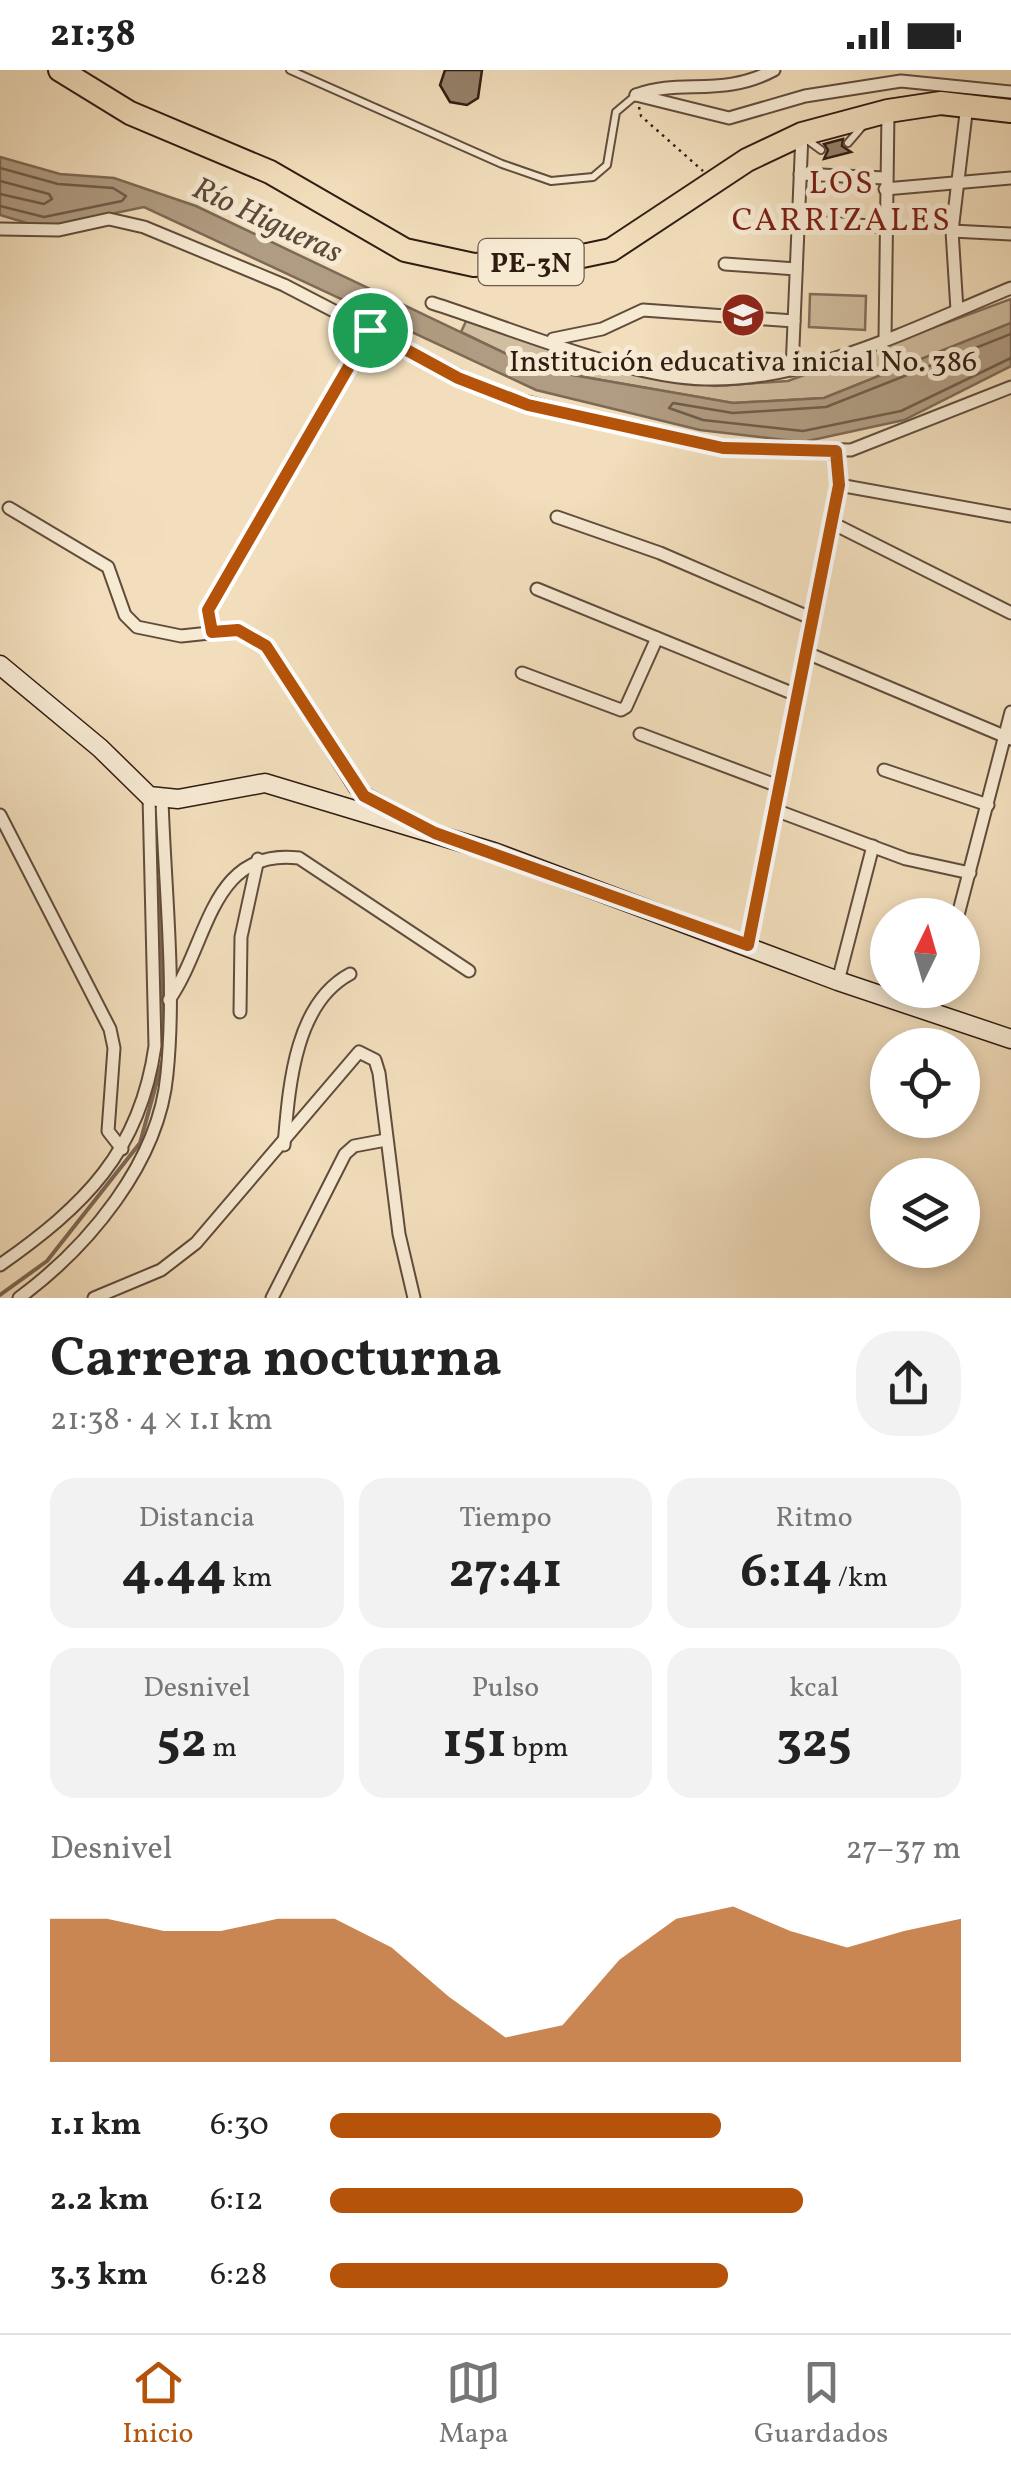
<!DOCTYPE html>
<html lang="es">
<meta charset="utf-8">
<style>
:root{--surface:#fff;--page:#f2f2f2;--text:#222;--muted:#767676;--line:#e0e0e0;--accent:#b45309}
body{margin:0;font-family:Vollkorn,serif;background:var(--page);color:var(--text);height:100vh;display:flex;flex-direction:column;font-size:38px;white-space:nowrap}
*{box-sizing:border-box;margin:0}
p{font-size:32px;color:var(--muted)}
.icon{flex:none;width:55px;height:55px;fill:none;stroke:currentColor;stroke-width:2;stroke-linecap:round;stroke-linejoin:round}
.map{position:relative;height:1228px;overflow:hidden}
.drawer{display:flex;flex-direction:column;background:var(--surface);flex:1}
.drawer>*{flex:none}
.needle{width:65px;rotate:5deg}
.buttons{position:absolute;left:870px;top:828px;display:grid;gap:20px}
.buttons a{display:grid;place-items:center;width:110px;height:110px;border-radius:50%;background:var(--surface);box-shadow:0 5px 15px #0003;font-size:50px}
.pin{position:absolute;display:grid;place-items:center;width:85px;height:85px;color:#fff;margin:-42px;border:5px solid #fff;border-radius:50%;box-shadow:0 2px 10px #0007}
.round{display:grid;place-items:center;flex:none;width:105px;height:105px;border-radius:40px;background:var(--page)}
.summary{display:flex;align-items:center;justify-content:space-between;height:170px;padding:0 50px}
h1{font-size:55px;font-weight:700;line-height:75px}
.metrics{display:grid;grid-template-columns:repeat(3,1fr);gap:15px;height:170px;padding:10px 50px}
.metrics div{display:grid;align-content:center;border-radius:25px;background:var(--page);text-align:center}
.metrics b{font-size:50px;font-weight:700}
.metrics small{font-size:28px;font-weight:400}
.metrics p{font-size:28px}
.chart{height:280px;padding:20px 50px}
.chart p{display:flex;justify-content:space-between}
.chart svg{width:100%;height:180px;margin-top:10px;fill:var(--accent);opacity:.7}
ul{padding:0 50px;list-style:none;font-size:32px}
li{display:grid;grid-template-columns:160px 120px 1fr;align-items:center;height:75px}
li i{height:25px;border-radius:12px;background:var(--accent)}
.status{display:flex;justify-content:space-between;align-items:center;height:70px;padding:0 50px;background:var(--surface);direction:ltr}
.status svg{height:28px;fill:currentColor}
.tabs{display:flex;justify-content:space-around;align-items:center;height:140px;border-top:2px solid var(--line);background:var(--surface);font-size:28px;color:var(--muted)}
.tabs a{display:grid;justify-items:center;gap:5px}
.tabs .active{color:var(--accent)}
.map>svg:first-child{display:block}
</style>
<div class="status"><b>21:38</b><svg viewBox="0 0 49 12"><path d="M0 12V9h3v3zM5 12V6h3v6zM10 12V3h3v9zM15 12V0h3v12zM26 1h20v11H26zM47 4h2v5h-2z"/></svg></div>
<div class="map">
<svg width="1011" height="1228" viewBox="0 0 1011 1228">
<rect width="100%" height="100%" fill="#f2debc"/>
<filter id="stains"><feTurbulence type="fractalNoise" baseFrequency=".002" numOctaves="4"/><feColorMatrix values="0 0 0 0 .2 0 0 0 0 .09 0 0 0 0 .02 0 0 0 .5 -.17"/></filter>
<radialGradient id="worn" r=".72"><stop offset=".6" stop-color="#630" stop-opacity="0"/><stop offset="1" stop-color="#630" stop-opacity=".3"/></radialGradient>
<!-- green -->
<g fill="#d1bd9f" stroke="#816c58" stroke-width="2.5">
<path d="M810 224 866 226 865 260 809 257Z"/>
<path d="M1011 229V253L824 328 733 333 538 299 461 262 468 247 602 297 714 316 788 311Z"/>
</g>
<!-- water -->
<path fill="#b09c82" stroke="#7d6955" stroke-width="2.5" d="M0 87 60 104 114 108 196 136 538 299 733 333 824 328 1011 253V296L904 350 803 372 700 360 536 320 144 137 43 158 0 145Z"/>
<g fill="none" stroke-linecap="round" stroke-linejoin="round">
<!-- shore -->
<g stroke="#705c4a" stroke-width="2.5">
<path d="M0 98 58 114 113 118 126 126 122 131 44 147 0 136"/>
<path d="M0 111 49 124 52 129 44 134 0 124"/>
<path d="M1011 264 826 337 733 343 673 333 669 338 703 350 803 361 901 341 1011 288"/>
</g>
<!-- stream -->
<g stroke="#7d6955" stroke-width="4">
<path d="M160 809 164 965"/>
<path d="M0 1225 47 1191 140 1073 163 989"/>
</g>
</g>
<!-- building -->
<g fill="#95816a" stroke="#311c12" stroke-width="2.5">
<path d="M445 0H482L478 28 467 35 450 32 440 15Z"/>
<path d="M843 69 842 76 851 82 824 89 828 80 824 74Z"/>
</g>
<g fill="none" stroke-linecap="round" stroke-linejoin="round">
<defs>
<g id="lane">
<path d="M290 0 502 94 551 111 593 107 607 95 616 42 635 26"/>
<path d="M806 69 821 80"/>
<path d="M848 73 866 52"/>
</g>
<g id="street">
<path d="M636 25 729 48 805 26 901 11 1011 22"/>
<path d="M636 25C681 8 721 28 774 0"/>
<path d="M800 104 885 108"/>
<path d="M885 119 1011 108"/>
<path d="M798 151 885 157"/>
<path d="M0 159 59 160 109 149 144 157 284 215 492 323 673 369 723 378 851 380 1011 317"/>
<path d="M952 161 1011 164"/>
<path d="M725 194 796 199"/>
<path d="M432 233C508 257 628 308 705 309 811 312 915 257 1011 218"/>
<path d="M957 240 952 161 967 35"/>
<path d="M553 269 602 259 643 240 794 251"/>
<path d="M885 269 888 41"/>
<path d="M792 300 802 64"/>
<path d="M839 415 1011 446"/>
<path d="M9 438 108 497 125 545 137 557 181 566 238 560 266 576 355 718 419 753"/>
<path d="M557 447 660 483 813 549"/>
<path d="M832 453 1011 543"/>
<path d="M537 519 799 626"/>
<path d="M212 562 209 541 370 259"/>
<path d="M807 583 1011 669"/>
<path d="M522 603 621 640 626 637 657 568"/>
<path d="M640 664 778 716"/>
<path d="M884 700 988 735"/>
<path d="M775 740 906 789 970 803"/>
<path d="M0 745 110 959 114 978 108 1061 122 1079"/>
<path d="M958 845 1011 642"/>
<path d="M748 875 839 415 836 381"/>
<path d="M838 911 873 776"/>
<path d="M169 930C209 873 210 777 299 788L469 901"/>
<path d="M930 941 936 920"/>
<path d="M240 942 241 867 258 789"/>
<path d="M284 1075C289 1018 294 934 350 904"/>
<path d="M0 1195C84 1136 140 1082 155 976L149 726"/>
<path d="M19 1228C88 1177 159 1093 167 1004 176 914 165 820 162 730"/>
<path d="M94 1228 161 1200 196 1173 359 982 375 990 379 1003 399 1164 414 1228"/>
<path d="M272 1228 345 1084 354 1076 386 1070"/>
</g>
<path id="secondary" d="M0 595 100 678 149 726 178 729 265 713 494 782 838 911 1011 969"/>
<path id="highway" d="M60 0 130 43 270 102 405 180 474 195 568 189 611 180 747 90 802 64 888 41 941 33 1011 41"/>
</defs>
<!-- lane casing -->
<use href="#lane" stroke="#614c3c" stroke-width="10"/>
<!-- street casing -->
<use href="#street" stroke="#614c3c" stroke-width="15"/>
<!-- secondary casing -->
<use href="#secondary" stroke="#311c12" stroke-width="21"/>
<!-- highway casing -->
<use href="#highway" stroke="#311c12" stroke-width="26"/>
<!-- path -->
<path stroke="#311c12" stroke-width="2.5" stroke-dasharray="2.5 5" stroke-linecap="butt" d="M639 37 641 46 703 101"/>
<!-- lane -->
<use href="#lane" stroke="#f7ead3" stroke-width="6"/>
<!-- street -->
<use href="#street" stroke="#f7ead3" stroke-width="11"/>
<!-- secondary -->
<use href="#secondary" stroke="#f7ead3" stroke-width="18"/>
<!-- highway -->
<use href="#highway" stroke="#f2debc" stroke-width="22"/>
</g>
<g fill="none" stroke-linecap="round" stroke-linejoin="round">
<defs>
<path id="route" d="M370 260 458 308 528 335 723 378 836 381 839 415 748 875 435 763 364 726 266 576 238 560 212 562 208 540Z"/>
</defs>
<!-- route casing -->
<use href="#route" stroke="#fff" stroke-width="20"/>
<!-- route -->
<use href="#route" stroke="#b45309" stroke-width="12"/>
</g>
<!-- icons -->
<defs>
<symbol id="school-disc" viewBox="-11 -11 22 22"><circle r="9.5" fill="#8f2418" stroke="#f7ead3"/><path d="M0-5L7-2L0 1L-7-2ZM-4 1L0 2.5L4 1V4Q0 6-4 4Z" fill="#fff"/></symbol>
</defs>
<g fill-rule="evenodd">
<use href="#school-disc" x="718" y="220" width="50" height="50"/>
</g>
<g text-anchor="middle" stroke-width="10" stroke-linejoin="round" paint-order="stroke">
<!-- shield labels -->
<rect fill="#f7ead3" stroke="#6c5a4c" stroke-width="2.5" x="478.5" y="169" width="105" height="46" rx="8"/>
<g font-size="28" font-weight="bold" fill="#311c12">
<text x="531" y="202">PE-3N</text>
</g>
<!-- poi labels -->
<g font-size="30" fill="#311c12" stroke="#f7ead3">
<text x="743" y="301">Institución educativa inicial No. 386</text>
</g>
<!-- neighbourhood labels -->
<g font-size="32" letter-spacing="2.5" fill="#7a1f14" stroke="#f7ead3">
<text x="842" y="123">LOS<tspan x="842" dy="37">CARRIZALES</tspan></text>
</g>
<!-- water labels -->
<g font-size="32" font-style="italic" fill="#5d4939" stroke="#f7ead3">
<text transform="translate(268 149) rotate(25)" y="11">Río Higueras</text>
</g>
</g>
<rect width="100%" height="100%" filter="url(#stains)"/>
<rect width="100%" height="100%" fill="url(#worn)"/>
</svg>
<div class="buttons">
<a><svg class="needle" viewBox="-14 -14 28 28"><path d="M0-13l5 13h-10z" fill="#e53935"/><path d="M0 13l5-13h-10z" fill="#767676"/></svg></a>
<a><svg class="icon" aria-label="locate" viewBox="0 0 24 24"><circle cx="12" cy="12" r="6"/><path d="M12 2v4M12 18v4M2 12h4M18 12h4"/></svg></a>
<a><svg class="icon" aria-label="layers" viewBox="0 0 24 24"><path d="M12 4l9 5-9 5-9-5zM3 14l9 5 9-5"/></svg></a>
</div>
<div class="pin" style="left:370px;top:260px;background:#1e9e55"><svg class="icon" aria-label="arrive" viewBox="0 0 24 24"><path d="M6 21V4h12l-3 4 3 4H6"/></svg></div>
</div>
<section class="drawer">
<div class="summary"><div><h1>Carrera nocturna</h1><p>21:38 · 4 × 1.1 km</p></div><a class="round"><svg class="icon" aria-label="share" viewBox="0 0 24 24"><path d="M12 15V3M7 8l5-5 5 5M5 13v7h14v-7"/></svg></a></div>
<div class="metrics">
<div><p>Distancia</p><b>4.44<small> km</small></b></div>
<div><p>Tiempo</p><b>27:41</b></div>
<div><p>Ritmo</p><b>6:14<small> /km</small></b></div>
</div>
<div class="metrics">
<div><p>Desnivel</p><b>52<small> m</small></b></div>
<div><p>Pulso</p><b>151<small> bpm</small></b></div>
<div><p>kcal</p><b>325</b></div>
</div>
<div class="chart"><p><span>Desnivel</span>27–37 m</p>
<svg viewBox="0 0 160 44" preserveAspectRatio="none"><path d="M0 44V9L10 9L20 12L30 12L40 9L50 9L60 16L70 28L80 38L90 35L100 19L110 9L120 6L130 12L140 16L150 12L160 9V44z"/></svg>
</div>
<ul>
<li><b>1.1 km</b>6:30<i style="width:62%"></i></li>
<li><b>2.2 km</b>6:12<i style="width:75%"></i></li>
<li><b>3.3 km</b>6:28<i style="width:63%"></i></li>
</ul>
</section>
<nav class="tabs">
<a class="active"><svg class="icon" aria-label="home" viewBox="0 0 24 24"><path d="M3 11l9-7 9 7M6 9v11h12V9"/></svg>Inicio</a>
<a><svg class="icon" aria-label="map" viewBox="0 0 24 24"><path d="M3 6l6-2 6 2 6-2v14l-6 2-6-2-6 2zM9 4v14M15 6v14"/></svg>Mapa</a>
<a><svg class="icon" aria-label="saved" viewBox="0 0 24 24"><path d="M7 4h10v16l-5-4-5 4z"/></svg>Guardados</a>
</nav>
